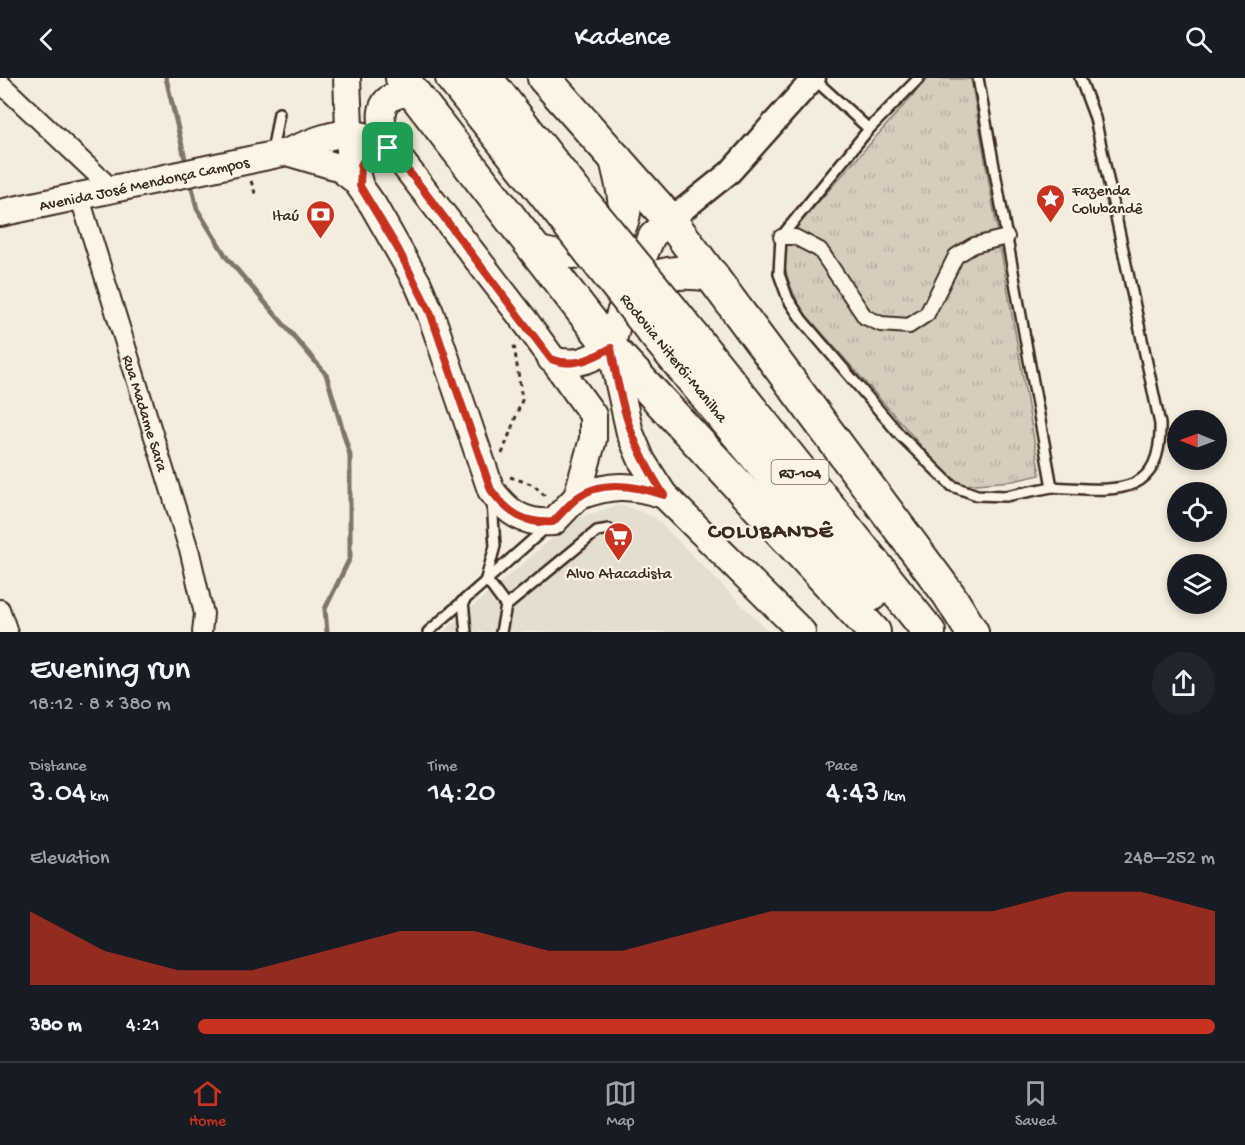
<!DOCTYPE html>
<meta charset="utf-8">
<style>
:root{--surface:#171b24;--page:#20242c;--text:#f1f3f6;--muted:#9ea1a6;--line:#363941;--accent:#c8321e}
body{margin:0;font-family:"Gochi Hand",sans-serif;background:var(--page);color:var(--text);height:100vh;display:flex;flex-direction:column;font-size:22px;white-space:nowrap}
*{box-sizing:border-box;margin:0}
p{font-size:20px;color:var(--muted)}
.icon{flex:none;width:33px;height:33px;fill:none;stroke:currentColor;stroke-width:2;stroke-linecap:round;stroke-linejoin:round}
.map{position:relative;height:554px;overflow:hidden}
.sheet{display:flex;flex-direction:column;background:var(--surface);flex:1}
.sheet>*{flex:none}
.needle{width:39px;rotate:271deg}
.tools{position:absolute;left:1167px;top:332px;display:grid;gap:12px}
.tools a{display:grid;place-items:center;width:60px;height:60px;border-radius:50%;background:var(--surface);box-shadow:0 3px 9px #0003;font-size:30px}
.pin{position:absolute;display:grid;place-items:center;width:51px;height:51px;color:#fff;margin:-26px;border-radius:12px;box-shadow:0 3px 9px #0006}
.round{display:grid;place-items:center;flex:none;width:63px;height:63px;border-radius:32px;background:var(--page)}
.summary{display:flex;align-items:center;justify-content:space-between;height:102px;padding:0 30px}
h1{font-size:33px;font-weight:600;line-height:45px}
.stats{display:grid;grid-template-columns:repeat(3,1fr);gap:9px;height:102px;padding:6px 30px}
.stats div{display:grid;align-content:center}
.stats b{font-size:30px;font-weight:600}
.stats small{font-size:16px;font-weight:400}
.stats p{font-size:16px}
.chart{height:168px;padding:12px 30px}
.chart p{display:flex;justify-content:space-between}
.chart svg{width:100%;height:108px;margin-top:6px;fill:var(--accent);opacity:.7}
ul{padding:0 30px;list-style:none;font-size:20px}
li{display:grid;grid-template-columns:96px 72px 1fr;align-items:center;height:45px}
li i{height:15px;border-radius:8px;background:var(--accent)}
header{display:flex;justify-content:space-between;align-items:center;height:78px;padding:0 30px;background:var(--surface);font-size:27px;font-weight:600}
.dock{display:flex;justify-content:space-around;align-items:center;height:84px;border-top:2px solid var(--line);background:var(--surface);font-size:16px;color:var(--muted)}
.dock a{display:grid;justify-items:center;gap:3px}
.dock .current{color:var(--accent)}
.map>svg:first-child{display:block}
</style>
<header><svg class="icon" aria-label="back" viewBox="0 0 24 24"><path d="M15 5l-7 7 7 7"/></svg>Kadence<svg class="icon" aria-label="search" viewBox="0 0 24 24"><circle cx="10" cy="10" r="6"/><path d="M15 15l6 6"/></svg></header>
<div class="map">
<svg width="1245" height="554" viewBox="0 0 1245 554">
<defs>
<pattern id="grass-tufts" width="24" height="20" patternUnits="userSpaceOnUse" patternTransform="scale(1.5)"><rect width="24" height="20" fill="#d6cdbd"/><path d="M3 7l-1-3M5 7V3M7 7l1-3M15 17l-1-3M17 17v-4M19 17l1-3" fill="none" stroke="#b9b0a2"/></pattern>
</defs>
<rect width="100%" height="100%" fill="#f4eddd"/>
<filter id="ink" filterUnits="userSpaceOnUse"><feTurbulence type="fractalNoise" baseFrequency=".0167" numOctaves="2"/><feDisplacementMap in="SourceGraphic" scale="12" xChannelSelector="R" yChannelSelector="G"/><feConvolveMatrix kernelMatrix="1 2 1 2 8 2 1 2 1" color-interpolation-filters="sRGB"/></filter>
<g filter="url(#ink)">
<!-- built -->
<path fill="#e5ddce" d="M620 426 654 439 769 554H443L575 441Z"/>
<!-- grass -->
<path fill="url(#grass-tufts)" stroke="#887c6e" stroke-width="1.5" d="M928 0 971 1 1040 397 1013 403 964 407 944 394 801 231C790 209 782 190 783 164Z"/>
<g fill="none" stroke-linecap="round" stroke-linejoin="round">
<!-- stream -->
<g stroke="#817466" stroke-width="5">
<path d="M166 0 187 89"/>
<path d="M190 101 197 131 227 180 326 296 350 377V480L325 531 327 554"/>
</g>
<defs>
<g id="service">
<path d="M919 0 869 51 781 159 779 196 788 221 802 242 900 357 952 408 977 417 1006 418 1052 409 978 0"/>
<path d="M814 1 869 51"/>
<path d="M272 74 279 35"/>
<path d="M1052 409C1111 412 1162 423 1160 346L1095 40 1080 0"/>
<path d="M486 501 495 468 492 424"/>
<path d="M486 501 506 528 501 554"/>
<path d="M463 523 466 554"/>
<path d="M506 528 597 453 609 451"/>
<path d="M428 554 548 448"/>
</g>
<path id="pedestrian" d="M781 159H795L820 172 865 239 881 246 909 248 927 236 956 178 974 167 1007 159"/>
<g id="minor">
<path d="M0 5 112 111"/>
<path id="s1" d="M79 117 190 475 204 536 202 554"/>
<path d="M0 531 8 554"/>
</g>
<path id="tertiary" d="M670 142 730 94 814 0"/>
<g id="secondary">
<path d="M347 0 350 73 360 108"/>
<path d="M388 70C380 42 372 15 414 15"/>
<path id="s2" d="M0 135 287 74C337 54 360 42 402 84L528 247 593 337V361L577 419 553 444C524 446 508 435 491 412L430 234 418 206 373 127 356 103 338 89 287 74"/>
<path d="M670 142 652 158 620 235 611 270 630 355 642 383 664 417 802 554"/>
<path d="M533 170C559 178 580 180 606 171"/>
<path d="M551 281C574 290 591 281 611 270"/>
<path d="M577 419C610 406 630 406 664 417"/>
</g>
<g id="trunk">
<path d="M402 0 611 270 874 554"/>
<path d="M452 0 555 129"/>
<path d="M486 0 576 115"/>
<path d="M544 0 670 142 949 517 972 554"/>
<path d="M604 172C634 137 625 122 616 81"/>
<path d="M630 212C657 194 680 192 712 197"/>
<path d="M672 232 929 554"/>
<path d="M653 254 871 517"/>
</g>
</defs>
<!-- service casing -->
<use href="#service" stroke="#3b2a1e" stroke-width="14"/>
<!-- pedestrian casing -->
<use href="#pedestrian" stroke="#3b2a1e" stroke-width="18"/>
<!-- minor casing -->
<use href="#minor" stroke="#3b2a1e" stroke-width="22"/>
<!-- tertiary casing -->
<use href="#tertiary" stroke="#3b2a1e" stroke-width="27"/>
<!-- secondary casing -->
<use href="#secondary" stroke="#3b2a1e" stroke-width="30"/>
<!-- trunk casing -->
<use href="#trunk" stroke="#3b2a1e" stroke-width="36"/>
<!-- path -->
<g stroke="#3b2a1e" stroke-width="3" stroke-dasharray="4.5 4.5" stroke-linecap="butt">
<path d="M251 103 256 118"/>
<path d="M502 376 522 322 514 267"/>
<path d="M510 399 534 407 547 420"/>
</g>
<!-- service -->
<use href="#service" stroke="#fcf5e5" stroke-width="9"/>
<!-- pedestrian -->
<use href="#pedestrian" stroke="#fcf5e5" stroke-width="14"/>
<!-- minor -->
<use href="#minor" stroke="#fcf5e5" stroke-width="18"/>
<!-- tertiary -->
<use href="#tertiary" stroke="#fcf5e5" stroke-width="22"/>
<!-- secondary -->
<use href="#secondary" stroke="#fcf5e5" stroke-width="26"/>
<!-- trunk -->
<use href="#trunk" stroke="#fcf5e5" stroke-width="32"/>
<defs>
<g id="trunk-bridge">
<path d="M576 115 672 232"/>
<path d="M555 129 653 254"/>
</g>
</defs>
<!-- trunk-bridge casing -->
<use href="#trunk-bridge" stroke="#3b2a1e" stroke-width="36" stroke-linecap="butt"/>
<!-- trunk-bridge -->
<use href="#trunk-bridge" stroke="#fcf5e5" stroke-width="32"/>
</g>
</g>
<g fill="none" stroke-linecap="round" stroke-linejoin="round" filter="url(#ink)">
<defs>
<path id="route" d="M388 70 415 101 551 281C574 290 591 281 611 270 622 332 630 363 664 417 637 408 601 401 577 420 568 427 561 436 553 444 524 446 508 435 491 412L430 234 398 171 360 108 361 87 365 80 376 71Z"/>
</defs>
<!-- route casing -->
<use href="#route" stroke="#fff" stroke-width="12"/>
<!-- route -->
<use href="#route" stroke="#c8321e" stroke-width="8"/>
</g>
<!-- icons -->
<defs>
<symbol id="sight-pin" viewBox="-11 -11 22 30"><path d="M0 17L-7.5 6A9.5 9.5 0 1 1 7.5 6Z" fill="#c8321e" stroke="#fcf5e5"/><path d="M0-6L1.8-2.2L6-1.7L2.9 1.2L3.7 5.4L0 3.3L-3.7 5.4L-2.9 1.2L-6-1.7L-1.8-2.2Z" fill="#fff"/></symbol>
<symbol id="bank-pin" viewBox="-11 -11 22 30"><path d="M0 17L-7.5 6A9.5 9.5 0 1 1 7.5 6Z" fill="#c8321e" stroke="#fcf5e5"/><path d="M-6-4H6V4H-6ZM0-2.3a2.3 2.3 0 1 0 0 4.6a2.3 2.3 0 1 0 0-4.6Z" fill="#fff"/></symbol>
<symbol id="supermarket-pin" viewBox="-11 -11 22 30"><path d="M0 17L-7.5 6A9.5 9.5 0 1 1 7.5 6Z" fill="#c8321e" stroke="#fcf5e5"/><path d="M-6-5.5h2.5l.6 2H6L4.5 2H-2.5L-4.4-4H-6ZM-1.5 3.2a1.3 1.3 0 1 0 .1 0ZM3 3.2a1.3 1.3 0 1 0 .1 0Z" fill="#fff"/></symbol>
</defs>
<g fill-rule="evenodd">
<use href="#sight-pin" x="1034" y="104" width="33" height="45"/>
<use href="#bank-pin" x="304" y="120" width="33" height="45"/>
<use href="#supermarket-pin" x="602" y="442" width="33" height="45"/>
</g>
<g text-anchor="middle" stroke-width="4.5" stroke-linejoin="round" paint-order="stroke">
<!-- shield labels -->
<rect fill="#fcf5e5" stroke="#75675a" stroke-width="1.5" x="771.5" y="382" width="57" height="24" rx="4.5"/>
<g font-size="15" font-weight="bold" fill="#3b2a1e">
<text x="800" y="399">RJ-104</text>
</g>
<!-- street labels -->
<g font-size="16" fill="#3b2a1e" stroke="#fcf5e5">
<text dy="6" stroke="none"><textPath href="#s2" startOffset="147">Avenida José Mendonça Campos</textPath></text>
<text transform="translate(675 279) rotate(51)" y="6">Rodovia Niterói-Manilha</text>
<text dy="6" stroke="none"><textPath href="#s1" startOffset="228">Rua Madame Sara</textPath></text>
</g>
<!-- poi labels -->
<g font-size="16" fill="#3b2a1e" stroke="#fcf5e5" text-anchor="start">
<text x="1072" y="117">Fazenda<tspan x="1072" dy="18">Colubandê</tspan></text>
<text x="299" y="142" text-anchor="end">Itaú</text>
<text x="619" y="500" text-anchor="middle">Alvo Atacadista</text>
</g>
<!-- district labels -->
<g font-size="22" font-weight="bold" letter-spacing="1.5" fill="#3b2a1e" stroke="#fcf5e5">
<text x="771" y="459">COLUBANDÊ</text>
</g>
</g>
</svg>
<div class="tools">
<a><svg class="needle" viewBox="-14 -14 28 28"><path d="M0-13l5 13h-10z" fill="#e53935"/><path d="M0 13l5-13h-10z" fill="#9ea1a6"/></svg></a>
<a><svg class="icon" aria-label="locate" viewBox="0 0 24 24"><circle cx="12" cy="12" r="6"/><path d="M12 2v4M12 18v4M2 12h4M18 12h4"/></svg></a>
<a><svg class="icon" aria-label="layers" viewBox="0 0 24 24"><path d="M12 4l9 5-9 5-9-5zM3 14l9 5 9-5"/></svg></a>
</div>
<div class="pin" style="left:388px;top:70px;background:#1e9e55"><svg class="icon" aria-label="arrive" viewBox="0 0 24 24"><path d="M6 21V4h12l-3 4 3 4H6"/></svg></div>
</div>
<section class="sheet">
<div class="summary"><div><h1>Evening run</h1><p>18:12 · 8 × 380 m</p></div><a class="round"><svg class="icon" aria-label="share" viewBox="0 0 24 24"><path d="M12 15V3M7 8l5-5 5 5M5 13v7h14v-7"/></svg></a></div>
<div class="stats">
<div><p>Distance</p><b>3.04<small> km</small></b></div>
<div><p>Time</p><b>14:20</b></div>
<div><p>Pace</p><b>4:43<small> /km</small></b></div>
</div>
<div class="chart"><p><span>Elevation</span>248–252 m</p>
<svg viewBox="0 0 160 44" preserveAspectRatio="none"><path d="M0 44V14L10 30L20 38L30 38L40 30L50 22L60 22L70 30L80 30L90 22L100 14L110 14L120 14L130 14L140 6L150 6L160 14V44z"/></svg>
</div>
<ul>
<li><b>380 m</b>4:21<i style="width:100%"></i></li>
</ul>
</section>
<nav class="dock">
<a class="current"><svg class="icon" aria-label="home" viewBox="0 0 24 24"><path d="M3 11l9-7 9 7M6 9v11h12V9"/></svg>Home</a>
<a><svg class="icon" aria-label="map" viewBox="0 0 24 24"><path d="M3 6l6-2 6 2 6-2v14l-6 2-6-2-6 2zM9 4v14M15 6v14"/></svg>Map</a>
<a><svg class="icon" aria-label="saved" viewBox="0 0 24 24"><path d="M7 4h10v16l-5-4-5 4z"/></svg>Saved</a>
</nav>
